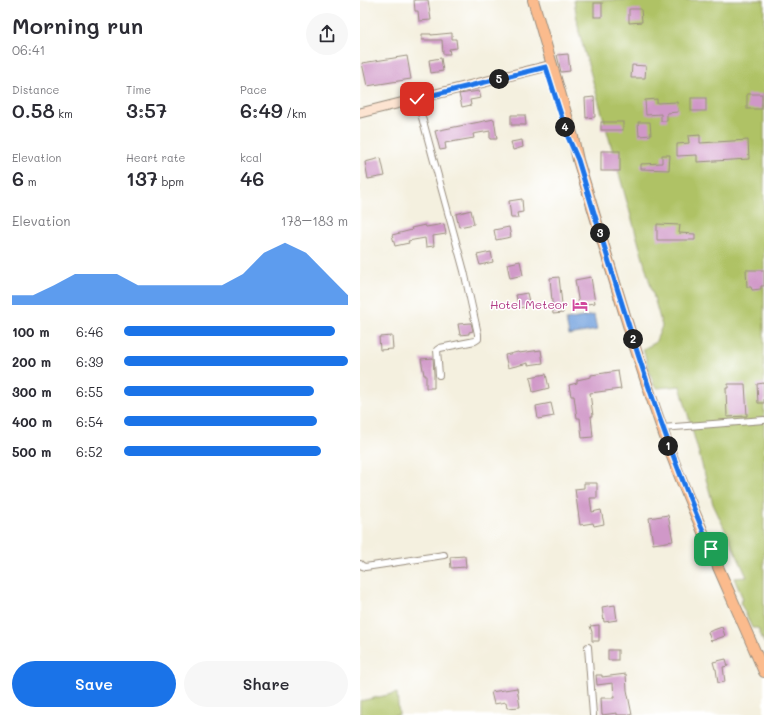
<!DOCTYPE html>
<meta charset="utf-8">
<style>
:root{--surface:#fff;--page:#f7f7f7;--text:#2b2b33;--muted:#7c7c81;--accent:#1a73e8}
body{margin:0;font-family:Mali,sans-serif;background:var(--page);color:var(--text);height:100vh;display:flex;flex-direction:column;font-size:15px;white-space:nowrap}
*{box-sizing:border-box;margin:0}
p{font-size:13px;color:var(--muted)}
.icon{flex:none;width:22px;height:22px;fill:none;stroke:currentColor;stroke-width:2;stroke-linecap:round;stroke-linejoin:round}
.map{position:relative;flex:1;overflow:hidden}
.side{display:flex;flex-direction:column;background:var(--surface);width:360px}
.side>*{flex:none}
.pin{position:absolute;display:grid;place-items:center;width:34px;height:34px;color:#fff;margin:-17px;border-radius:8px;box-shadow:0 2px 6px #0006}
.km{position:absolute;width:20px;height:20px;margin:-10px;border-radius:50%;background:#222;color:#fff;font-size:11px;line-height:20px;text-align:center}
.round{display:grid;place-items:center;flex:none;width:42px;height:42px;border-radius:21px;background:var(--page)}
.head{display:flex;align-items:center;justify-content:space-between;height:68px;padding:0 12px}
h1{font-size:22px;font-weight:600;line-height:30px}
.metrics{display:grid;grid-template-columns:repeat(3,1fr);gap:6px;height:68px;padding:4px 12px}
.metrics div{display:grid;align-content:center}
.metrics b{font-size:20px;font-weight:600}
.metrics small{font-size:11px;font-weight:400}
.metrics p{font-size:11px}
.chart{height:112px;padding:8px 12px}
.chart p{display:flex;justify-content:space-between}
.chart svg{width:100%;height:72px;margin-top:4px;fill:var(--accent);opacity:.7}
.cta{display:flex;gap:8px;margin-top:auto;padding:8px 12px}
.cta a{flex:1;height:46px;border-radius:24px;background:var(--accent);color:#fff;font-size:16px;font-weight:600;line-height:46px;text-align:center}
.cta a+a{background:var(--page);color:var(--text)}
ul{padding:0 12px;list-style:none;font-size:13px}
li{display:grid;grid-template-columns:64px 48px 1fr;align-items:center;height:30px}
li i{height:10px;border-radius:5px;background:var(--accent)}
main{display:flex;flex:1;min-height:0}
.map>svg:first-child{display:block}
</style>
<main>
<section class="side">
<div class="head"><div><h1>Morning run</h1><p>06:41</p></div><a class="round"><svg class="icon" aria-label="share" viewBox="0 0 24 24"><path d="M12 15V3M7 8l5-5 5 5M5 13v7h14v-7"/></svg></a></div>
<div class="metrics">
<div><p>Distance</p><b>0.58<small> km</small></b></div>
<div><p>Time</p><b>3:57</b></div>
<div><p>Pace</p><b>6:49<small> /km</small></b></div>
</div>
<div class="metrics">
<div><p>Elevation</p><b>6<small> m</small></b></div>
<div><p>Heart rate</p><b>137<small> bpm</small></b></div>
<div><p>kcal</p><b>46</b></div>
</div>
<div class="chart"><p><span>Elevation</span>178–183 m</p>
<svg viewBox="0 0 160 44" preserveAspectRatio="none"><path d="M0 44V38L10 38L20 32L30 25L40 25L50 25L60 32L70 32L80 32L90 32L100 32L110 25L120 12L130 6L140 12L150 25L160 38V44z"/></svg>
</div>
<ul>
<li><b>100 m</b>6:46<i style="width:94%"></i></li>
<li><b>200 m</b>6:39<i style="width:100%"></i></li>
<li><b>300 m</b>6:55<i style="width:85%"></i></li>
<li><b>400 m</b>6:54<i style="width:86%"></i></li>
<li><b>500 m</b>6:52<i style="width:88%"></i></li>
</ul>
<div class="cta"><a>Save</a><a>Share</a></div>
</section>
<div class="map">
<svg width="404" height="715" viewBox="0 0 404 715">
<rect width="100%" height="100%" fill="#fff"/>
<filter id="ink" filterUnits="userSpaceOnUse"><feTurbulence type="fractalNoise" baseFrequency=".025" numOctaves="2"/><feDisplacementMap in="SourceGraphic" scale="8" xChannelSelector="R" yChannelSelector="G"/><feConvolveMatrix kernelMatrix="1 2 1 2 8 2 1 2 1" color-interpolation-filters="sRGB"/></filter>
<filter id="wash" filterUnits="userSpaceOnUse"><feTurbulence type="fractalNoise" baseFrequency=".012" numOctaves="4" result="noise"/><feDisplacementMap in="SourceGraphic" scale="16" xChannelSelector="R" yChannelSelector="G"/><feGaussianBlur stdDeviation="0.9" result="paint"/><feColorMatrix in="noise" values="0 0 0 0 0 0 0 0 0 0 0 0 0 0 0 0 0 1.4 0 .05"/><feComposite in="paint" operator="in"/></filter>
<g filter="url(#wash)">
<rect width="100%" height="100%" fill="#f4f0df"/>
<!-- green -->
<g fill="#afc265" stroke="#757642">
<path d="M214 0H404V643L398 628H392L380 602 383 599 374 578 387 577 353 504 320 386 298 388 294 386 283 349 295 343 302 326 219 32Z"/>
<path d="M37 693 39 715H0V701Z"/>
</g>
<!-- water -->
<path fill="#75a3de" stroke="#58667e" d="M234 315 237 330 209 335 206 320Z"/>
<g id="blocks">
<!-- building -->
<g fill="#d098c8">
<path d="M54 0H68L71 20 59 21 58 11H55Z"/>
<rect x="234" y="3" width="8" height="14"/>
<path d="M269 9H281L282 22 269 23Z"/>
<path d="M92 33V39H96L97 48 89 49 90 54H83L82 40H62V34H71V35Z"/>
<path d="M208 54 210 71 201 72 197 55Z"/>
<path d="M47 56 51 79 7 86 2 63Z"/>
<path d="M81 58 83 71 71 73 69 60Z"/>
<path d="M272 65 286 66 285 78H271Z"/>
<path d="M119 91 121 98 110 100 111 105 102 107 99 94Z"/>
<rect x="387" y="94" width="15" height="15"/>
<path d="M234 97 235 117 226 118 225 98Z"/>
<rect x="331" y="98" width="15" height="13"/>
<path d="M297 99V103L317 102 318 112 307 113V121H301V114L286 115 285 100Z"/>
<path d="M151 115H165L166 125H151Z"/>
<path d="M134 119 137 139H130V131L113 134 114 138 85 143 86 149 80 150 75 131Z"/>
<rect x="241" y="122" width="22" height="8"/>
<path d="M278 122H290L291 135 279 136Z"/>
<path d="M340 135V143L388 140 389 159 337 162V155L317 156V144L329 143 328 136Z"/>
<path d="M162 140 163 147 153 150 151 142Z"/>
<rect x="241" y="151" width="19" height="20"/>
<path d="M302 155H310L309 170 281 169V164L302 163Z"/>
<path d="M21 158 25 176 8 179 5 162Z"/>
<path d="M162 199 163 212 157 213 158 218H151L149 201Z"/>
<path d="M111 210 114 224 99 227 96 214Z"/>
<path d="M84 224 86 234 73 236 74 246 66 247 65 238 48 241 49 243 35 246 32 235 52 230 51 228 65 225 66 227Z"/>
<path d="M297 224 320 225 319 233 335 234V240H297Z"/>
<path d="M149 227 151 237 136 240 134 230Z"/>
<path d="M131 252 133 262 120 265 117 255Z"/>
<path d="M160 261 163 275 150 278 147 264Z"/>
<path d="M386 270H404V286H401V289L392 290 391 287H387Z"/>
<path d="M199 277 203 313 193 314 190 278Z"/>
<path d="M231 277 235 303 219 305 215 280Z"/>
<path d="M167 293 170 306 159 308 156 295Z"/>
<path d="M111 323 113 331 109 332V334L100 335 98 324Z"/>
<path d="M32 336 33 349 20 350 19 337Z"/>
<path d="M181 350 183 363 168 365V363L148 368 145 355 158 352 159 353Z"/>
<path d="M73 358 74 374V388H66V375H64L61 359Z"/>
<path d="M258 371 261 389 230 393 233 416H231L233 437 222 438 220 418H217L214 396H211L209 385 217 383V380L231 377V375Z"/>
<path d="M186 374 189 388 173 392 170 377Z"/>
<path d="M404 383V403H398L397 384Z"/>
<path d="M368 384H385L387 416 367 417 366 388H368Z"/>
<path d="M191 403 194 416 178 419 176 406Z"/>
<path d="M224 483H237V498H230L232 512 241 510 244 524 234 526 233 523 220 525 215 489 224 488Z"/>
<path d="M308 515 313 541 293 544 289 518Z"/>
<path d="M105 556 106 567 91 568 90 557Z"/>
<path d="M255 605 257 620 244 622 242 607Z"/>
<path d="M239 625V641H232V632L230 626Z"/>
<path d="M362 627 365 636 351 641 348 632Z"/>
<rect x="248" y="650" width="10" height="10"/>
<path d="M366 659 368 666 363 667 365 682 358 683 356 669H355L353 662Z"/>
<path d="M266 674 267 690 272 715H257V713L242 715 241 698H254L253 683 237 685 236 675H242V677Z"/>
<path d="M157 688 160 707 147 708 146 702 134 704 131 692Z"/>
</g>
</g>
</g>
<g filter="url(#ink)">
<use href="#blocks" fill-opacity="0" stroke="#988d7e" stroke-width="1"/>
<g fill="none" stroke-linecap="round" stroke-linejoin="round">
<defs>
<g id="street">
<path d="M57 99 104 271 118 334V339L115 341 80 348 77 350 79 375"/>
<path d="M302 428 404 420"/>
<path d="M0 564V565L5 567 12 566 84 555"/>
<path d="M228 647 233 715"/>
</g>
<path id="secondary" d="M0 113 192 65"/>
<path id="primary" d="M173 0 213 137 218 160C248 258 276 358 311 454 339 528 373 599 404 672"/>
</defs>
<!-- street casing -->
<use href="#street" stroke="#988d7e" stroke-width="8"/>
<!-- secondary casing -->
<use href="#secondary" stroke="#988d7e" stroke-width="11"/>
<!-- primary casing -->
<use href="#primary" stroke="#988d7e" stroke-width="12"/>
<!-- street -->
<use href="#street" stroke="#fff" stroke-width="6"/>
<!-- secondary -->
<use href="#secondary" stroke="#fde4d1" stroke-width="9"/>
<!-- primary -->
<use href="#primary" stroke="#fbbb8d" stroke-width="10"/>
</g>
</g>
<g fill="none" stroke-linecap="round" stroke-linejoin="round" filter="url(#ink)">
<defs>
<path id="route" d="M57 99 186 67 208 137 218 160C258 291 295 422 351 549"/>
</defs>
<!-- route casing -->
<use href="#route" stroke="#fff" stroke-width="8"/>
<!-- route -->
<use href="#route" stroke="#1a73e8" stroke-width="5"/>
</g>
<!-- icons -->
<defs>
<symbol id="hotel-bare" viewBox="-9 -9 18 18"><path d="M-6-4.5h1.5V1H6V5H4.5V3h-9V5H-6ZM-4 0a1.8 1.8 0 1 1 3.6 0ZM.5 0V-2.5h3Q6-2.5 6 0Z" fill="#d1479c" stroke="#fff" stroke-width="2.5" paint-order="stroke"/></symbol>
</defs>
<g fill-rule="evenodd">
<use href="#hotel-bare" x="209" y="294" width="22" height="22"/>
</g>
<g text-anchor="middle" stroke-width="3" stroke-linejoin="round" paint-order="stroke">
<!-- hotel labels -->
<g font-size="12" fill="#b23c85" stroke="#fff" text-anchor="end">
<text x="208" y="309">Hotel Meteor</text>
</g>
</g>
</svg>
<div class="pin" style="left:351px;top:549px;background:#1e9e55"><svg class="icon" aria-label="arrive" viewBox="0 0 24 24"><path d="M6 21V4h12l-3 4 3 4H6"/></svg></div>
<div class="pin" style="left:57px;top:99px;background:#d93025"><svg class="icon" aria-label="check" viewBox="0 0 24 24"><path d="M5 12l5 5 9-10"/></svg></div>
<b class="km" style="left:308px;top:446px">1</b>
<b class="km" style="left:273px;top:339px">2</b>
<b class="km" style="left:240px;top:233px">3</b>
<b class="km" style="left:205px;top:127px">4</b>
<b class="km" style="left:139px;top:79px">5</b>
</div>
</main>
